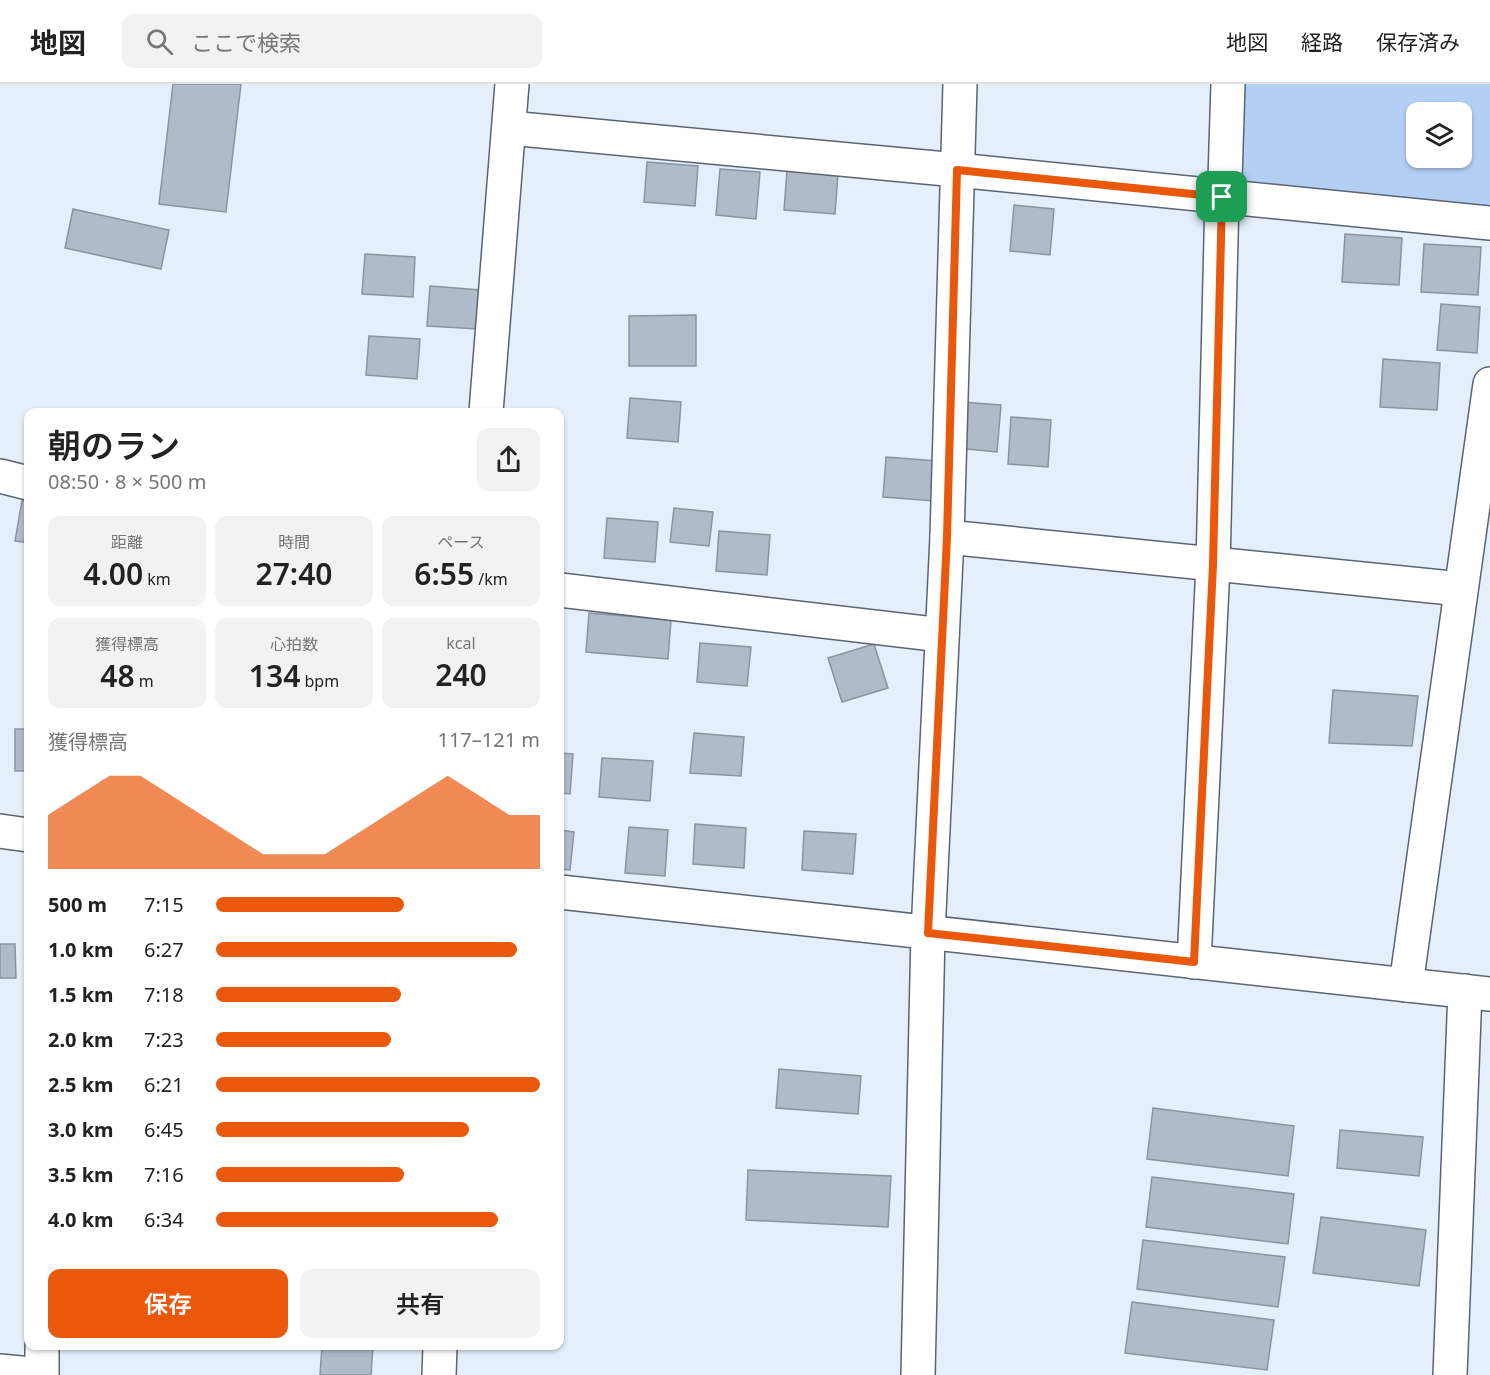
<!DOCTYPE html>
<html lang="ja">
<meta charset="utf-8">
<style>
:root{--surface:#fff;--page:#f2f2f2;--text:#222;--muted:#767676;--line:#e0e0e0;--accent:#ea580c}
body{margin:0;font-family:"Noto Sans","Noto Sans JP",sans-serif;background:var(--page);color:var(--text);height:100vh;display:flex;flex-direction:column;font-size:22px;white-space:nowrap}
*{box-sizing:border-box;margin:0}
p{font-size:20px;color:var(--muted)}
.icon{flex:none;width:33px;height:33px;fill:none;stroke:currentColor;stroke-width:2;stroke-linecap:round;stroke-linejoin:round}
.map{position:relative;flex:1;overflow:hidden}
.details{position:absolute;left:24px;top:324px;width:540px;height:942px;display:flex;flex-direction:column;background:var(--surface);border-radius:12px;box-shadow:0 2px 4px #0004}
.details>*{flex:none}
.tools{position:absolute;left:1406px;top:18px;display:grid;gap:12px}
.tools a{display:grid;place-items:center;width:66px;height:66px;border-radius:12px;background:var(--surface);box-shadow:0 2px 4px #0004;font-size:30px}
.pin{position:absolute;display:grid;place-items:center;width:51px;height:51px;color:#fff;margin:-26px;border-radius:12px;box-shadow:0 3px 9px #0006}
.round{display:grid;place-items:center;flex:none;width:63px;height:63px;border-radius:12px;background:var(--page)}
.summary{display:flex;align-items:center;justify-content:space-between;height:102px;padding:0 24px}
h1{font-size:33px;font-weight:600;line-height:45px}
.stats{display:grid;grid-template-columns:repeat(3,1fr);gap:9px;height:102px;padding:6px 24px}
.stats div{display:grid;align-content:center;border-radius:12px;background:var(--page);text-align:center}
.stats b{font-size:30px;font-weight:600}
.stats small{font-size:16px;font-weight:400}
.stats p{font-size:16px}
.chart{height:168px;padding:12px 24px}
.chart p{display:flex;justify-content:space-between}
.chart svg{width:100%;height:108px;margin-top:6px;fill:var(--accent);opacity:.7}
.action{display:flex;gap:12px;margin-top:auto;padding:12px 24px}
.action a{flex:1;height:69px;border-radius:12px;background:var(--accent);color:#fff;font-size:24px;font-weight:600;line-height:69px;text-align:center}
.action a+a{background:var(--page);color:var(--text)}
ul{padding:0 24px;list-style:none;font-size:20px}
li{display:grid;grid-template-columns:96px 72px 1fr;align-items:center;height:45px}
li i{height:15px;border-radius:8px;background:var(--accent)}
header{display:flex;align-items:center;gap:36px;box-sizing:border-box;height:84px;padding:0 30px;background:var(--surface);border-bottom:2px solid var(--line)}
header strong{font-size:28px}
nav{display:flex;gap:33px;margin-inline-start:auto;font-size:21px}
.search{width:420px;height:54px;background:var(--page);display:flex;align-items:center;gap:15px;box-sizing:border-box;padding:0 21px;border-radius:12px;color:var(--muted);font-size:22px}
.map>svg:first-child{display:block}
</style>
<header>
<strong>地図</strong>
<div class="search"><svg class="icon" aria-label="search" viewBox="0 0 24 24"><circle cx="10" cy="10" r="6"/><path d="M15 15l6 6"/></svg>ここで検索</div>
<nav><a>地図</a><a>経路</a><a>保存済み</a></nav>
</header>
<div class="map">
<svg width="1490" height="1291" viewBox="0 0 1490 1291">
<rect width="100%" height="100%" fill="#e5effc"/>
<!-- green -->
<path fill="#b3cff4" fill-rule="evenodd" d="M1227 0H1490V139L1222 113ZM1416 28H1461V74H1416Z"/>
<!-- building -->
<g fill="#b0bbca" stroke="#8994a3" stroke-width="1.5">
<path d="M173 0H241L226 128 159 120Z"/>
<path d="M647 78 698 82 695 122 644 118Z"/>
<path d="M720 85 760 88 756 135 716 131Z"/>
<path d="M787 86 838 90 835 130 784 126Z"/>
<path d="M1014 121 1054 125 1050 171 1010 167Z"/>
<path d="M73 125 169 146 161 185 65 164Z"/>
<path d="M1345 150 1402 154 1399 201 1342 198Z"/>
<path d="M1424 160 1481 163 1478 211 1421 208Z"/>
<path d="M365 170 415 173 413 213 362 210Z"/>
<path d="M430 202 481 206 478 245 427 242Z"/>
<path d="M1441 220 1480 223 1477 269 1437 266Z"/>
<path d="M696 231V282H629V232Z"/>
<path d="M369 252 420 255 417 295 366 291Z"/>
<path d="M1383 275 1440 279 1437 326 1380 323Z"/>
<path d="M630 314 681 318 678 358 627 354Z"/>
<path d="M961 318 1001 321 997 368 957 364Z"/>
<path d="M1011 333 1051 336 1048 383 1008 380Z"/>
<path d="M886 373 937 377 934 417 883 413Z"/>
<path d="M22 417 28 418V459L15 457Z"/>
<path d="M674 424 713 428 709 462 670 458Z"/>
<path d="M607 434 658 438 655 478 604 474Z"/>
<path d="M719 447 770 451 767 491 716 487Z"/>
<path d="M589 529 671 536 668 575 586 568Z"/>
<path d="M700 559 751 563 747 602 697 598Z"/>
<path d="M874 560 888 604 842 618 828 574Z"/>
<path d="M1333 606 1418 612 1412 662 1329 659Z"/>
<rect x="15" y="645" width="13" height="42"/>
<path d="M694 649 744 653 741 692 690 689Z"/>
<path d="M560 669 573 670 570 710 560 709Z"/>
<path d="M602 674 653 677 650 717 599 713Z"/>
<path d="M695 740 746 744 744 784 693 780Z"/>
<path d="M629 743 668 746 665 792 625 789Z"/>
<path d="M560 746 574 748 570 786 560 785Z"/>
<path d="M804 747 856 750 853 790 802 786Z"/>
<path d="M0 860H15L16 894H0Z"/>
<path d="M779 985 861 992 858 1030 776 1024Z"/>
<path d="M1153 1024 1294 1042 1288 1092 1147 1075Z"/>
<path d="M1340 1046 1423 1053 1419 1092 1337 1084Z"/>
<path d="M748 1086 891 1092 888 1143 746 1136Z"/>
<path d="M1152 1093 1294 1110 1288 1160 1146 1143Z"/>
<path d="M1321 1133 1426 1146 1419 1202 1313 1189Z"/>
<path d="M1143 1156 1285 1173 1278 1223 1137 1205Z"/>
<path d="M1132 1218 1274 1236 1267 1286 1125 1269Z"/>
<path d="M322 1262H373L371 1291H320Z"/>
</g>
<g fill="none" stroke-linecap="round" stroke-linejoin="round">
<defs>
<g id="minor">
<path d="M509 44 957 86 1490 139"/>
<path d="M486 328 512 0"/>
<path d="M0 392 28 399"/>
<path d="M947 453 1461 505"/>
<path d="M560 506 942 551"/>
<path d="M0 747 28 751"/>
<path d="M560 808 1490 910"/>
<path d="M1194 878 1213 481 1222 113 1225 95 1228 0"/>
<path d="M1406 901 1490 300"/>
<path d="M0 1287 41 1291"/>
<path d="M42 1291V1262"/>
<path d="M439 1291 440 1262"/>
<path d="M918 1291 928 849 947 453 960 0"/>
<path d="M1450 1291 1465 907"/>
</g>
</defs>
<!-- minor casing -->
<use href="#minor" stroke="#5a6472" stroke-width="36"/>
<!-- minor -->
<use href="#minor" stroke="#fff" stroke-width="33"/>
</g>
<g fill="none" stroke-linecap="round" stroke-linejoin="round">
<defs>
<path id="route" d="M957 86 1222 113 1213 481 1194 878 928 849 947 453Z"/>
</defs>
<!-- route casing -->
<use href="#route" stroke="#fff" stroke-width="12"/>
<!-- route -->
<use href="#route" stroke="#ea580c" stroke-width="8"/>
</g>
</svg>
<div class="tools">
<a><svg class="icon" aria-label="layers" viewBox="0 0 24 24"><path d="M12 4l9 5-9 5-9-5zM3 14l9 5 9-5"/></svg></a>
</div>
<div class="pin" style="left:1222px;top:113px;background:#1e9e55"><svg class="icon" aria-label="arrive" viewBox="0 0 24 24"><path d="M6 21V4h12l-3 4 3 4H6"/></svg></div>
<section class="details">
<div class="summary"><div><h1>朝のラン</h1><p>08:50 · 8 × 500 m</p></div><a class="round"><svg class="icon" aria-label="share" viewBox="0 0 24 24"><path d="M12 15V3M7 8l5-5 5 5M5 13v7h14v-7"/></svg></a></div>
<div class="stats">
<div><p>距離</p><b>4.00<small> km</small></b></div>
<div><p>時間</p><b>27:40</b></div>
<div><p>ペース</p><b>6:55<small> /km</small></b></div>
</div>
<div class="stats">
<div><p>獲得標高</p><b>48<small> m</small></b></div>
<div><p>心拍数</p><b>134<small> bpm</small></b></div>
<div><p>kcal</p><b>240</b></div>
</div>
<div class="chart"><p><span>獲得標高</span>117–121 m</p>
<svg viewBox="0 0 160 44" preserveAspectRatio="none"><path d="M0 44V22L10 14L20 6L30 6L40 14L50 22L60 30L70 38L80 38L90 38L100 30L110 22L120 14L130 6L140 14L150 22L160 22V44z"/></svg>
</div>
<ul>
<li><b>500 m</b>7:15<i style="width:58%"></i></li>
<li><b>1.0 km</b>6:27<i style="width:93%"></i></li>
<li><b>1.5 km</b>7:18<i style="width:57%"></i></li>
<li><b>2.0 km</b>7:23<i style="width:54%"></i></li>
<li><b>2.5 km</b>6:21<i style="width:100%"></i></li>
<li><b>3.0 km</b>6:45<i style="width:78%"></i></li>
<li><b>3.5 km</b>7:16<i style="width:58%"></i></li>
<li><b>4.0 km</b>6:34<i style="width:87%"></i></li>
</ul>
<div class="action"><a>保存</a><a>共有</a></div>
</section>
</div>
